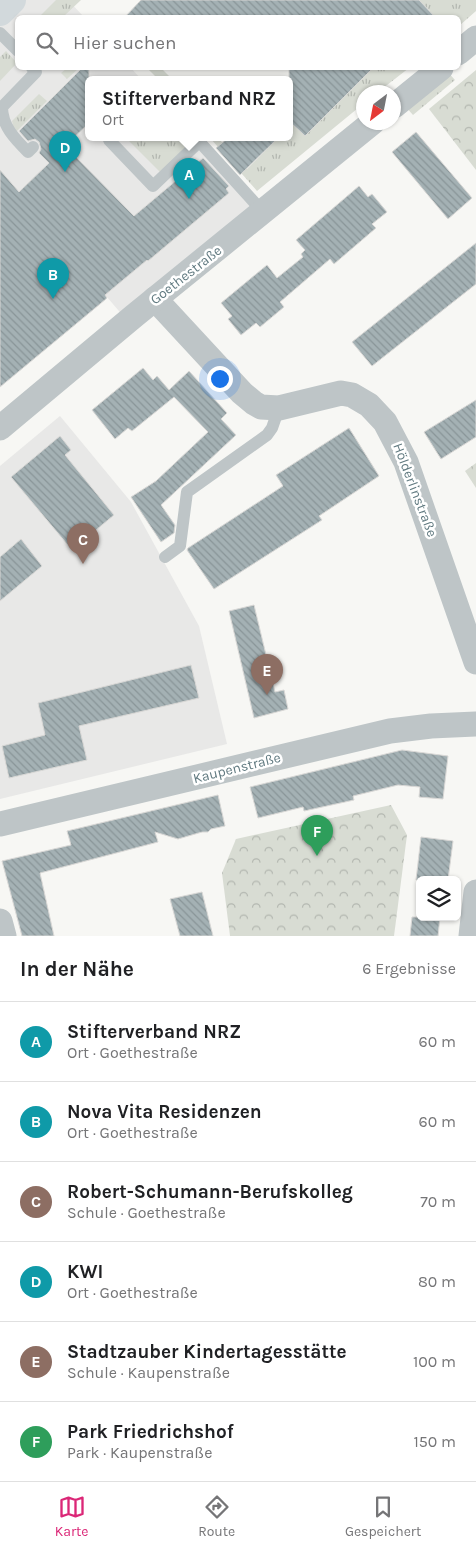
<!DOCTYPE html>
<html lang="de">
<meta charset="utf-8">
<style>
:root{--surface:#fff;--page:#f2f2f2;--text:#202124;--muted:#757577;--line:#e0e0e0;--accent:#db2777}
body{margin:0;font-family:Karla,sans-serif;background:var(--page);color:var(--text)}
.controls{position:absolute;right:15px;bottom:15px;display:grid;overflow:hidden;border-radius:8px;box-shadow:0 1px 4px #0004}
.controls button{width:45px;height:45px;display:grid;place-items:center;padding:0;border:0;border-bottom:1px solid var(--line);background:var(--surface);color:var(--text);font:25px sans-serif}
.compass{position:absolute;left:356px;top:85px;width:45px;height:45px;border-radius:50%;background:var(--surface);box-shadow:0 1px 4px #0004;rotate:212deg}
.you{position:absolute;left:219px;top:378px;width:18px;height:18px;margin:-12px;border:4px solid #fff;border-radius:50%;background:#1a73e8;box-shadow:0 0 0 8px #1a73e833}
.badge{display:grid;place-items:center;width:32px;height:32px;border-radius:50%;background:var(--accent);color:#fff;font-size:16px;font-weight:700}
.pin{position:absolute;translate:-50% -41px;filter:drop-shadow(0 1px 2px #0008)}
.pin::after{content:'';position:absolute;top:26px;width:18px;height:15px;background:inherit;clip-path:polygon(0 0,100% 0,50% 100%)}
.popup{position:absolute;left:85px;top:76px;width:208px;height:65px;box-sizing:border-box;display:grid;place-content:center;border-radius:8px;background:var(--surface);filter:drop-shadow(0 1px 4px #0005);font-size:16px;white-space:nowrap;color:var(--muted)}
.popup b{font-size:19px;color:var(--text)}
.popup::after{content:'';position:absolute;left:50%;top:100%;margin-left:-10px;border:10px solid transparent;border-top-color:var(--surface)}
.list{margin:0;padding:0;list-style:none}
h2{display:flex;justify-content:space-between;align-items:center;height:65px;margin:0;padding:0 20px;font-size:21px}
h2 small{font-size:16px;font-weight:400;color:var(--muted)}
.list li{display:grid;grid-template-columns:32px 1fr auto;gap:15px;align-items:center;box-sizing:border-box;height:80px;padding:0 20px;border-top:1px solid var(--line)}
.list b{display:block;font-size:19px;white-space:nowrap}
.list p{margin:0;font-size:16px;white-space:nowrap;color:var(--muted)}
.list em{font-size:16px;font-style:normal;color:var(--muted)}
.icon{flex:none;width:28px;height:28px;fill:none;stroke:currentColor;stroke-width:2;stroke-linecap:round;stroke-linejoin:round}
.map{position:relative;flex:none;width:476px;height:936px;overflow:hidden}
.search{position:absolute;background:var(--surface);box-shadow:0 1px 4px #0004;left:15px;right:15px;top:15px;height:55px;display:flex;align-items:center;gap:12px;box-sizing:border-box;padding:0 18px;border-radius:8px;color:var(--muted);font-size:19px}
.sheet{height:545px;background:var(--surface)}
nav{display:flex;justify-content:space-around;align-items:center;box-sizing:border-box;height:70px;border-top:1px solid var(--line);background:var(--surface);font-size:14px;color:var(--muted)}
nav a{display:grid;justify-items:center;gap:2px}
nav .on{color:var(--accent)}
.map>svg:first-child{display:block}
</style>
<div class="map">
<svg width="476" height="936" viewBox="0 0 476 936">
<defs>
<pattern id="grass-tufts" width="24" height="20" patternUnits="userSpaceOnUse" patternTransform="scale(1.25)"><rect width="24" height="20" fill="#d8dcd3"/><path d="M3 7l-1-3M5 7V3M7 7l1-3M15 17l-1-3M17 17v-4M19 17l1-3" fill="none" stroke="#b3b7b0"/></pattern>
<pattern id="park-crowns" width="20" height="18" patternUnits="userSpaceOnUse" patternTransform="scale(1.25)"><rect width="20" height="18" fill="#d8dcd3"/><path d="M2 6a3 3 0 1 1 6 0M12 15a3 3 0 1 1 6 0" fill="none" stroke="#b3b7b0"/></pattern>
<pattern id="building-back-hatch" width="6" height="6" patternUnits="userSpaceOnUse" patternTransform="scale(1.25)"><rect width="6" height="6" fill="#a4b1b4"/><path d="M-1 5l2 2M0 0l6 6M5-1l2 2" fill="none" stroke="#899598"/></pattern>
</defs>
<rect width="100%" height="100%" fill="#f7f7f4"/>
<!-- built -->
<g fill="#e8e8e7">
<path d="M13,0H68L84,17L18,18V68H131L142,80H89V138H196L260,206L124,317L0,171V14Z"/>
<path d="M60,416L131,502L199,626L227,744L0,799V466Z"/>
</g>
<!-- grass -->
<g fill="url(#grass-tufts)">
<path d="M56,0H81L63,17H39Z"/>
<path d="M419,0H476V11L459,26L458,18L423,17L430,11Z"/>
<path d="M6,51L17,63L0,81V57Z"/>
<path d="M67,68H79L67,79L61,73Z"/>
<path d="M147,68H161L172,79L159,80Z"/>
<path d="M373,68H409L378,92H364L363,104L257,191L210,138H218L247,169L278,138H289V127L292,124L305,136Z"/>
<path d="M447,71L455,80L413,115L405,106Z"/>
<path d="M39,94L47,101L15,133L12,121Z"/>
<path d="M132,138H187L192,143L161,173L129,141Z"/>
</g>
<!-- park -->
<g fill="url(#park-crowns)">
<path d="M476,70V170L429,109Z"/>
<path d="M476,463V488L465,471Z"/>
<path d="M391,805L407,835L394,936H230L222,873L236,839Z"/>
</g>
<!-- building -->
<g fill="url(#building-back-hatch)" stroke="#d9d8d6">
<path d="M141,0H419L436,18H124Z"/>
<path d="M82,68H89V123L65,146L134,216L203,158L229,186L226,189L229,193L148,261L147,260L105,295L107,298L100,304L0,387V170L19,192L49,163L39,153L41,149L39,142L35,139L28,141L19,131Z"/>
<path d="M289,68H373L305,136L289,121Z"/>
<path d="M416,132L472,198L448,219L392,152Z"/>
<path d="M228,138H278L240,175L216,148Z"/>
<path d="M359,186L368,197L372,194L387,212L372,224L376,228L334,264L330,259L280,302L284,307L260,327L256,323L241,335L228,319L232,316L221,303L267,265L277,278L303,257L301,254L305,250L296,240Z"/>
<path d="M476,243V284L372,366L352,342Z"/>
<path d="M143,368L153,380L157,376L169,390L189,371L227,413L221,419L236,435L161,505L175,525L174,533L161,542L131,497L156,481L208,432L174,397L132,431L128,428L115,439L92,410Z"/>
<path d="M476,400V437L441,459L424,432Z"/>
<path d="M349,428L379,476L319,516L322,520L214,589L187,550L188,548L283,486L276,475Z"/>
<path d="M60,436L71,450L65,455L114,515L72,550L11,477Z"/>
<path d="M21,539L42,566L0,601V557Z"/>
<path d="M254,605L275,692L284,690L288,709L254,718L229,611Z"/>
<path d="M191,665L199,698L79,726L87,760L9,778L2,746L45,735L38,703Z"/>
<path d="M402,750L448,756L443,799L419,797L420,787L398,785L353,796L354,800L304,811L303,807L258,818L250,787Z"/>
<path d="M218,795L225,826L211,829L208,832H202L178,839L155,832L158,842L40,873L54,936H22L2,861L71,845L67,831Z"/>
<path d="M421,837L453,841L448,880H416Z"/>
<path d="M202,892L213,936H180L170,899Z"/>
<path d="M412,917H440L438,936H410Z"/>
</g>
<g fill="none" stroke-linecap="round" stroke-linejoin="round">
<!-- lane -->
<g stroke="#bec5c7" stroke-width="12">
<path d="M0,33L18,51"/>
<path d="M32,68L36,72L2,107C2,126 15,139 28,152L33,147"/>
<path d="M112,138L109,140L153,186L199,142"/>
<path d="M196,138L263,212"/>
<path d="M165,557L180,546L187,492L267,435L272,428L279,408"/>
</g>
<!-- street -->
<g stroke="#bec5c7" stroke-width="25">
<path d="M458,53L476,38"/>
<path d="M394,106L441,68"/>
<path d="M155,299L242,393L254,403L261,407L279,408L341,393L352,395L369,405L385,422L406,462L476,662"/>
<path d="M0,428L134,316L373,122"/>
<path d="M0,824L390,731L431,726L476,724"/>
<path d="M0,921L4,936"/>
<path d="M471,936L476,892"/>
</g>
<!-- primary -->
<path stroke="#d2d9dc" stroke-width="28" d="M0,12L12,0"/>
</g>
<g text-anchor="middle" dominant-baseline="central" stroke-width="5" stroke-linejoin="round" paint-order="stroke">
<!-- street labels -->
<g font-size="14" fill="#617a80" stroke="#fff">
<text transform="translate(186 275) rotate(-38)">Goethestraße</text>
<text transform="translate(415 490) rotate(69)">Hölderlinstraße</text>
<text transform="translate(237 768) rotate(-14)">Kaupenstraße</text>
</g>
</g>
</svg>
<div class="controls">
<button><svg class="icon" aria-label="layers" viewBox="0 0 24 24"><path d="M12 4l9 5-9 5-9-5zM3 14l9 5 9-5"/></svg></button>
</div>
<svg class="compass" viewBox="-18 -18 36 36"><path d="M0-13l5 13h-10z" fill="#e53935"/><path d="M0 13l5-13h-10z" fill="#757577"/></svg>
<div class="you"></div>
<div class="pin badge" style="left:189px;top:199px;background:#0f9aa8">A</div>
<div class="popup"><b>Stifterverband NRZ</b>Ort</div>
<div class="pin badge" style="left:53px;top:299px;background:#0f9aa8">B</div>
<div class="pin badge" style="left:83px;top:564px;background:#8d6e63">C</div>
<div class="pin badge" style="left:65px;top:172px;background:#0f9aa8">D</div>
<div class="pin badge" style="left:267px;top:695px;background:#8d6e63">E</div>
<div class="pin badge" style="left:317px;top:856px;background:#2e9e5b">F</div>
<div class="search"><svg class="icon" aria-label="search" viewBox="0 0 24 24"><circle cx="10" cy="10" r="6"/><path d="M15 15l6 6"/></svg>Hier suchen</div>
</div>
<section class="sheet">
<h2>In der Nähe<small>6 Ergebnisse</small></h2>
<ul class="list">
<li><span class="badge" style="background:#0f9aa8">A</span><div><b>Stifterverband NRZ</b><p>Ort · Goethestraße</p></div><em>60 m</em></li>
<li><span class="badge" style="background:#0f9aa8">B</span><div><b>Nova Vita Residenzen</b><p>Ort · Goethestraße</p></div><em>60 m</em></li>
<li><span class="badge" style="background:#8d6e63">C</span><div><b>Robert-Schumann-Berufskolleg</b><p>Schule · Goethestraße</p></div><em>70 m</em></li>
<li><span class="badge" style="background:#0f9aa8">D</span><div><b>KWI</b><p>Ort · Goethestraße</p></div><em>80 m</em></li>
<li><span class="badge" style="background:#8d6e63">E</span><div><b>Stadtzauber Kindertagesstätte</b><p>Schule · Kaupenstraße</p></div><em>100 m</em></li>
<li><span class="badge" style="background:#2e9e5b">F</span><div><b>Park Friedrichshof</b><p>Park · Kaupenstraße</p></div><em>150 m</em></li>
</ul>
</section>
<nav>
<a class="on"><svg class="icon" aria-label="map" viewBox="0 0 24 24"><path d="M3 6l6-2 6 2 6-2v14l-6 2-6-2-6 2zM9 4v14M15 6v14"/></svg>Karte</a>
<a><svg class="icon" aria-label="directions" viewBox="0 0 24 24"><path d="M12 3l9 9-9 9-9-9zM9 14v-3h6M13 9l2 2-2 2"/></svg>Route</a>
<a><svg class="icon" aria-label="saved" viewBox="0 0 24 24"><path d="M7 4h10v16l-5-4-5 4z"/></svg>Gespeichert</a>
</nav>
